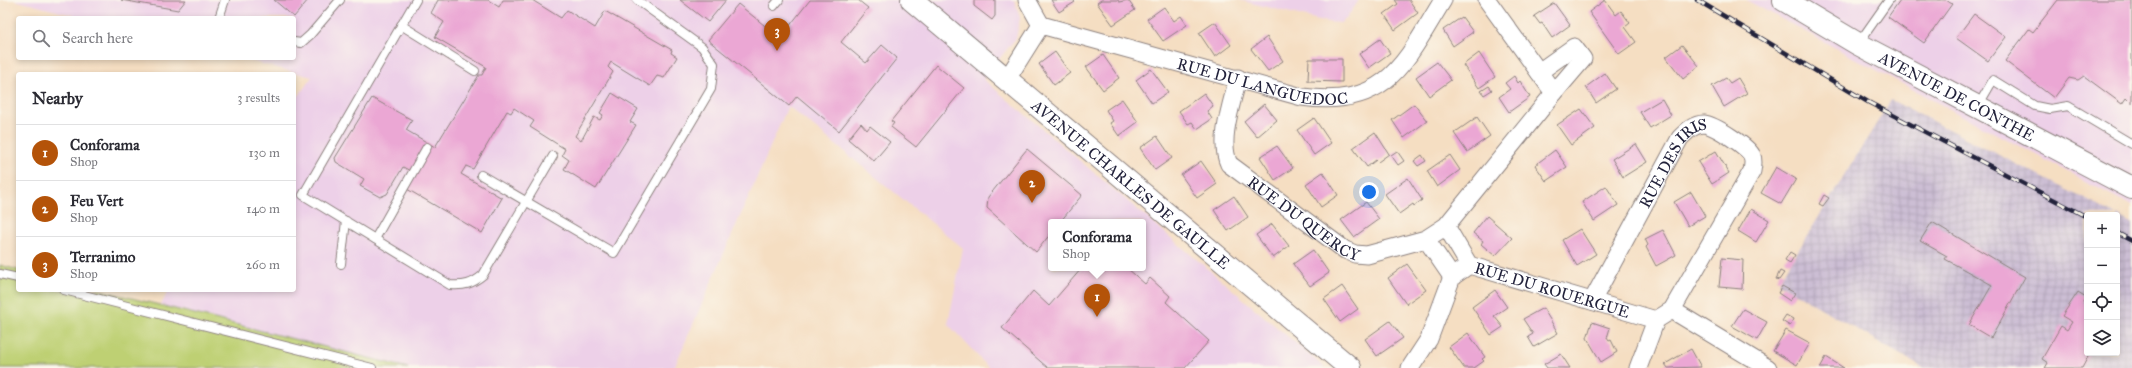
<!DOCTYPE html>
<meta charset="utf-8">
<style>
:root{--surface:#fff;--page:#f2f2f3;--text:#2b2b33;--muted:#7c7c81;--line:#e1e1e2;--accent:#b45309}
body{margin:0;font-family:"IM FELL Great Primer",serif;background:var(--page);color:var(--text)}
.controls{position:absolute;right:12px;bottom:12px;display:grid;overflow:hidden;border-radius:4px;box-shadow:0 2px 6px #0003}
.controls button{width:36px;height:36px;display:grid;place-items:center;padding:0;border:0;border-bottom:1px solid var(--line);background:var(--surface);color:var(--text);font:20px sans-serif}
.you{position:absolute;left:1369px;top:192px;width:14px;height:14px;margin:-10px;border:3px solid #fff;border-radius:50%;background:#1a73e8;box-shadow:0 0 0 6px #1a73e833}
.badge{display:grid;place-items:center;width:26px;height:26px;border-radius:50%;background:var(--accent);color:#fff;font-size:13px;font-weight:700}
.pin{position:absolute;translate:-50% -33px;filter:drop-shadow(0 1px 2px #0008)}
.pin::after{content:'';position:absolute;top:21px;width:14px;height:12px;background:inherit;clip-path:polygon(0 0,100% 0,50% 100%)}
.popup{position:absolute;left:1048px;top:219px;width:98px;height:52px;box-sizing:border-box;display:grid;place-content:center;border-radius:4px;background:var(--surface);filter:drop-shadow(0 1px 3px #0005);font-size:13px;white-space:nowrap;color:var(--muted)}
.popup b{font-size:15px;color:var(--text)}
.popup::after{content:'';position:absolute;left:50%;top:100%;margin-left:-8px;border:8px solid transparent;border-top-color:var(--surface)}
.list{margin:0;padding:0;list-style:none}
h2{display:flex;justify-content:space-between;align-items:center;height:52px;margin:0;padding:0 16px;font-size:17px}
h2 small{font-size:13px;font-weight:400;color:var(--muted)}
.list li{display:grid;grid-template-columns:26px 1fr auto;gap:12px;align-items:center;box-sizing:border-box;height:56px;padding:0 16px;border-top:1px solid var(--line)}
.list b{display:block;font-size:15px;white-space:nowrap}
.list p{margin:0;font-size:13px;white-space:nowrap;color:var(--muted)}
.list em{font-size:13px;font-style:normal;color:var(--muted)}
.icon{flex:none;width:22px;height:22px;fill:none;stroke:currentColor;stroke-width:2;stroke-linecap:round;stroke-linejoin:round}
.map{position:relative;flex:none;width:2132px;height:368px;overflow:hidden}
.search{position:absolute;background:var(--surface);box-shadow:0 2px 6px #0003;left:16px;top:16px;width:280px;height:44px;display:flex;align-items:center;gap:10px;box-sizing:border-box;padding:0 14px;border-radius:4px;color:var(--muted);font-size:15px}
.panel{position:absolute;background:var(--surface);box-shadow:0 2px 6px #0003;left:16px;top:72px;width:280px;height:220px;border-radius:4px}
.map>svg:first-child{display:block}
</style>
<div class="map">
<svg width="2132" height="368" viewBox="0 0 2132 368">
<defs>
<pattern id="industrial-grid" width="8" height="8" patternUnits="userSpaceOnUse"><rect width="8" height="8" fill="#ccbed4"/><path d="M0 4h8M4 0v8" fill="none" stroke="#afa3b7"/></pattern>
</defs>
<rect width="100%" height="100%" fill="#fbf7ec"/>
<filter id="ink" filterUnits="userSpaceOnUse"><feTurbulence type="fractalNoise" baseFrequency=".025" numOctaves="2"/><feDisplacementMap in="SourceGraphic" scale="8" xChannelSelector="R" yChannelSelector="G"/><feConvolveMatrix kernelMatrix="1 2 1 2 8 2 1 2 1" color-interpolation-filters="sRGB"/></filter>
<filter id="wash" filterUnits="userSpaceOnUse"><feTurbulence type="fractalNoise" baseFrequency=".012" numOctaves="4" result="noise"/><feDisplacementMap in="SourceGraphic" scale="16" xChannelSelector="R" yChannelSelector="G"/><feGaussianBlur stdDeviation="0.9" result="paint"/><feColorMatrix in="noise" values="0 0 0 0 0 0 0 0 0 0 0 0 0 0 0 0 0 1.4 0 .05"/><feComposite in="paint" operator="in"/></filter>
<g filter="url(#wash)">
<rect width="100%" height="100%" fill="#f5dec2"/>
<!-- built -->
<g fill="#edd0e8" fill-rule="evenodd">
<path d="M14,0H1014L1020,18L1016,38L983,79L1325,368H989L948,324L963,248L788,106L674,368H408L161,305L169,290H294V102L312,77L240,58H294V18H84ZM1051,222H1143V268H1051Z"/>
<path d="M1239,0H1359L1346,19L1340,23L1327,22Z"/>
<path d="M1746,0H2132V206L1940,104Z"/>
</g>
<!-- industrial -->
<path fill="url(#industrial-grid)" d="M1891,100L2116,215H2087V353H2117V215L2132,223V368H1923L1778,283Z"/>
<!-- grass -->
<path fill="#bed073" stroke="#707957" d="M0,265L18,270V290H100L408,368H0Z"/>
<g id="blocks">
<!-- building -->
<g fill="#eba7d4">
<path d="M121,0H186L178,10Z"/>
<path d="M274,0H308L294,17Z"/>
<path d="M438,0H488L499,7L503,0H532L561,18L567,10L595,28L605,11L672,50L671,53L677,57L664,78L657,76L650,86L611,62L608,67L613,72L575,136L581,141L594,117L600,120L603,115L600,113L612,93L638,109L630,122L636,125L596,189L564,169L569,160L562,155L565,149L530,127L534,121L514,108L511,113L507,111L473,169L466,166L461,174L502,198L482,233L407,189L416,174L403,167L387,194L380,197L360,186L364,179L336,162L335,158L372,98L412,120L406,130L435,147L479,75H482L486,67L435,37L444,22L431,13Z"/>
<path d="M680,0H726L708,22Z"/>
<path d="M810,0H858L868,8L841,42L866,63L882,45L897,58L839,131L797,96L789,106L708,40L738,4L780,38Z"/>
<path d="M974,0H995V16L992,20L974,6Z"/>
<path d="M1051,0H1073L1075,2L1059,12Z"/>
<path d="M1101,0H1118L1119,2L1128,0L1135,10L1113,25L1097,3Z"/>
<path d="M1395,0H1409L1418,13L1395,30L1384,14L1398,4Z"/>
<path d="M1605,0L1616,15L1621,11L1630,23L1625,27L1636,42L1619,54L1589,12Z"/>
<path d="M1900,0H1946L1952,4L1924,43L1888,17Z"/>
<path d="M2058,0H2132V104L2126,98L2122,104L2084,76L2078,80L2069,78L2054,98L2005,61L2029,29L2033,32Z"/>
<path d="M1554,3L1570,25L1552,38L1542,23L1540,24L1534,16Z"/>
<path d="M1164,7L1174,21L1181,16L1187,25L1163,41L1147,19Z"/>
<path d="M1974,14L2006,37L1988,61L1956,38Z"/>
<path d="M1462,17L1473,32L1453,46L1443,30Z"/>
<path d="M1215,22L1231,45L1215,57L1199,33Z"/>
<path d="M1267,37L1283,61L1268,71L1251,49Z"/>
<path d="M1380,39L1390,53L1369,68L1359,54Z"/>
<path d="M1682,45L1699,66L1683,79L1666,57Z"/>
<path d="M1055,52L1070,73L1054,85L1039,64Z"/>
<path d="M1479,53L1495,77L1479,88L1463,65Z"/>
<path d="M1103,55L1119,78L1103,90L1086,67Z"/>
<path d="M1309,59H1342V82L1308,81Z"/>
<path d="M1437,62L1451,80L1429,96L1416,77Z"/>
<path d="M936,65L964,88L916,147L891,127L894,123L891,121Z"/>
<path d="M1151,69L1168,92L1152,103L1136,80Z"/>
<path d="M1605,73L1616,89L1596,103L1586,87Z"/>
<path d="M1514,76L1518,83L1520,81L1530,97L1509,112L1499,97L1510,89L1505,83Z"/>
<path d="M1726,78L1730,83L1738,78L1747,93L1724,107L1712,86Z"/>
<path d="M1489,86L1492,90L1484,95L1481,91Z"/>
<path d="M1204,93L1213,106L1207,111L1212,119L1197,129L1192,122L1188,124L1179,111Z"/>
<path d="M1122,99L1138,122L1119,136L1110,123L1113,121L1106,110Z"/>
<path d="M1662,99L1671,115L1650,128L1640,112Z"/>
<path d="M1264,104L1277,120L1257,137L1244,121Z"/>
<path d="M1414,104L1427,121L1404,138L1392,120Z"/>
<path d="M1581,109L1595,128L1571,145L1557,125Z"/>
<path d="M1477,117L1490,136L1467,152L1454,133Z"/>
<path d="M1314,118L1331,143L1314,155L1297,130Z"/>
<path d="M861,123L867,130L870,126L890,142L874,161L848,139Z"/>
<path d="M1375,132L1389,154L1378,162L1376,160L1367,167L1353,148Z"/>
<path d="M1157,136L1172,158L1155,170L1140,148Z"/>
<path d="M1636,144L1647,162L1623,177L1612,159Z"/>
<path d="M1277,146L1293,168L1275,180L1260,157Z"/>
<path d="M1027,149L1082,195L1060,222H1051V233L1036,252L987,208L988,197Z"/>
<path d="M1555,150L1567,167L1546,181L1535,165Z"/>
<path d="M1397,151L1404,161L1398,165L1391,155Z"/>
<path d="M1716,151L1729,173L1712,184L1698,162Z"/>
<path d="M1422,155L1426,161L1418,166L1414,161Z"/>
<path d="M1450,155L1460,170L1437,187L1427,171Z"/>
<path d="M1201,161L1217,184L1197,198L1181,175Z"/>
<path d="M1776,167L1796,179L1781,204L1761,193Z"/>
<path d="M1323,172L1338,195L1321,207L1306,184Z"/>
<path d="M1408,178L1422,200L1414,206L1413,204L1399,214L1385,194Z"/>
<path d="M1606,186L1618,205L1594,221L1582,202Z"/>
<path d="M1691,192L1705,216L1688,226L1674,202Z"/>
<path d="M1824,195L1829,198L1823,206L1819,204Z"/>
<path d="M1234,196L1248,217L1228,231L1214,210Z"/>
<path d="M1366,202L1379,219L1354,237L1341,220Z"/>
<path d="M1751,209L1769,220L1756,242L1738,231Z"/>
<path d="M1487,216L1512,238L1495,256L1481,244L1483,241L1473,233Z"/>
<path d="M1932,222L2025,277L1991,338L1969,325L1992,285L1945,259L1947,256L1920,241Z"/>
<path d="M1272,224L1289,246L1273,258L1256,235Z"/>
<path d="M1580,229L1596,254L1577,266L1562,240Z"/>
<path d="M1663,230L1676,255L1656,266L1646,247L1648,245L1645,239Z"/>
<path d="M1313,250L1329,273L1310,286L1293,264Z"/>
<path d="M1790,252L1795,255L1790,263L1785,260Z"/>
<path d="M1722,258L1743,260L1742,289L1719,287Z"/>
<path d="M1407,264L1426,290L1406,304L1388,278Z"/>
<path d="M1082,268H1127L1145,284L1150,278L1170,296L1166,302L1209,341L1185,368H1048L1002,328L1033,291L1049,306Z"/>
<path d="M1780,271L1784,273L1779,280L1776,279Z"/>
<path d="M1342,286L1358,309L1340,322L1324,299Z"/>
<path d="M1782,286L1795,293L1790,301L1778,293Z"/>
<path d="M1495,290L1507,307L1494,316L1503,327L1491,335L1472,307Z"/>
<path d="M2078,292L2086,297L2083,302L2087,305V353H2090L2082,368H2045L2048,363L2042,359L2061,326L2067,330L2072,322L2062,316Z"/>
<path d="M1543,308L1558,333L1534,347L1528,337L1533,334L1523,319Z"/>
<path d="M1743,309L1767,322L1757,340L1732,326Z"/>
<path d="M1786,315L1793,319L1790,326L1782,321Z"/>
<path d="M1390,321L1403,338L1377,356L1365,339Z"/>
<path d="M1592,322L1610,328L1607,338L1609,341L1611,340L1617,352L1601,362L1587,338Z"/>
<path d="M1786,330L1810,343L1797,365L1773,351Z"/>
<path d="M1468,333L1485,357L1482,359L1484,361L1474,368H1464L1449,347Z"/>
<path d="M1691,349L1701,367L1668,368L1665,364Z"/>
<path d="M1561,354L1570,368H1547L1544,364Z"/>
<path d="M1826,357L1844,368H1820Z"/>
</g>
</g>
</g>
<g filter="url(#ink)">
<use href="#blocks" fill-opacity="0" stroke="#8c807e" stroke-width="1"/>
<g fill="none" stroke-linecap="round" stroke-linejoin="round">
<defs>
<g id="lane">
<path d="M416,0L303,195L450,285C465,286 472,284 483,275L553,156"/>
<path d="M774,6L779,0"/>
<path d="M219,18L225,0"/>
<path d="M401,25L475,71"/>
<path d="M294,42L301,43L310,35L340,0"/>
<path d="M1858,44L1889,0"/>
<path d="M1978,106L1993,80L2035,106L2050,109L2068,106L2132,144"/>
<path d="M481,175L614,253L711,89L714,64L702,47L637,0"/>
<path d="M375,239L427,147"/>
<path d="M341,264L346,221"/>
<path d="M0,274L18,278"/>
<path d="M64,290L372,368"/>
</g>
<g id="street">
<path d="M1027,0L1041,25"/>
<path d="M1539,72L1574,47L1583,59L1554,93"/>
<path id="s1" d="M1238,78C1232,103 1218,141 1229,164L1345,250L1355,254L1367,255L1426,239L1446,226L1554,93L1487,0"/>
<path id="s2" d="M1007,79L1041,25L1302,97C1387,109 1405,62 1443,0"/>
<path id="s3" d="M1446,226L1469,265L1656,320"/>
<path d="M1426,239L1452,277"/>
<path id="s4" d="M1592,301L1680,138C1687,131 1694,124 1704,124C1714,125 1749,147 1752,156C1754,161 1753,166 1752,171L1672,310L1656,320"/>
<path d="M1672,310L1768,368"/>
<path d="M1410,368L1429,339L1452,277L1469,265"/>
<path d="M1638,368L1656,320"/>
</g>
<g id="secondary">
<path id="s5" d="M912,0L1350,368"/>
<path id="s6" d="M1784,0L1858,44L2132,188"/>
</g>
</defs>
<!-- lane casing -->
<use href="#lane" stroke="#8c807e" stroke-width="10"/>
<!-- street casing -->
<use href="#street" stroke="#8c807e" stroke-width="19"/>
<!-- secondary casing -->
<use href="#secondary" stroke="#8c807e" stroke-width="24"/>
<!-- lane -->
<use href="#lane" stroke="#fff" stroke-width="8"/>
<!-- street -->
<use href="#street" stroke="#fff" stroke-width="17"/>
<!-- secondary -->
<use href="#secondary" stroke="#fff" stroke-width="22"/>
<defs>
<g id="rail">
<path d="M1697,0L1868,102L2087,217"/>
<path d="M2117,233L2132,241"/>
</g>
</defs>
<!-- rail casing -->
<use href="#rail" stroke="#22223b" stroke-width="4.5"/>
<!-- rail -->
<use href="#rail" stroke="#fbf7ec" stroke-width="3" stroke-dasharray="9" stroke-linecap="butt"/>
</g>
</g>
<g text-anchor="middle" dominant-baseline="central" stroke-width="4" stroke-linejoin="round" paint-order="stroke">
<!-- street labels -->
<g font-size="16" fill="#22223b" stroke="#fbf7ec">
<text stroke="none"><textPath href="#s2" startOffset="293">RUE DU LANGUEDOC</textPath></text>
<text stroke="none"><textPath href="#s6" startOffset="198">AVENUE DE CONTHE</textPath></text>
<text stroke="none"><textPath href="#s4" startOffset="162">RUE DES IRIS</textPath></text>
<text stroke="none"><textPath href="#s5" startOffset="286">AVENUE CHARLES DE GAULLE</textPath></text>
<text stroke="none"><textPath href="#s1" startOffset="181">RUE DU QUERCY</textPath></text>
<text stroke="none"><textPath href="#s3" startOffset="132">RUE DU ROUERGUE</textPath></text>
</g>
</g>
</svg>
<div class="controls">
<button>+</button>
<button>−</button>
<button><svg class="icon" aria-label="locate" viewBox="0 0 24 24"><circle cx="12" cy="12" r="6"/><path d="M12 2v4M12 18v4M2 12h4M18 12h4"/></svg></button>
<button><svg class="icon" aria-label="layers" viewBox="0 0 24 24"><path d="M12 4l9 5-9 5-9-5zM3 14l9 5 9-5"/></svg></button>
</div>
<div class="you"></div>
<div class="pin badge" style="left:1097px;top:317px">1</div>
<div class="popup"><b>Conforama</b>Shop</div>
<div class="pin badge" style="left:1032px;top:203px">2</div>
<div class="pin badge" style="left:777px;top:51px">3</div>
<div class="search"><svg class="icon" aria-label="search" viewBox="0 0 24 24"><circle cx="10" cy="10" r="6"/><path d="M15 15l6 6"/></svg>Search here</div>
<section class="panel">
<h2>Nearby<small>3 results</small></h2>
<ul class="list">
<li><span class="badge">1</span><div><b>Conforama</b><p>Shop</p></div><em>130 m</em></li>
<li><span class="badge">2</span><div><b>Feu Vert</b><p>Shop</p></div><em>140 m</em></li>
<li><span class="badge">3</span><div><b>Terranimo</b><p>Shop</p></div><em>260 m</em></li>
</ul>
</section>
</div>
